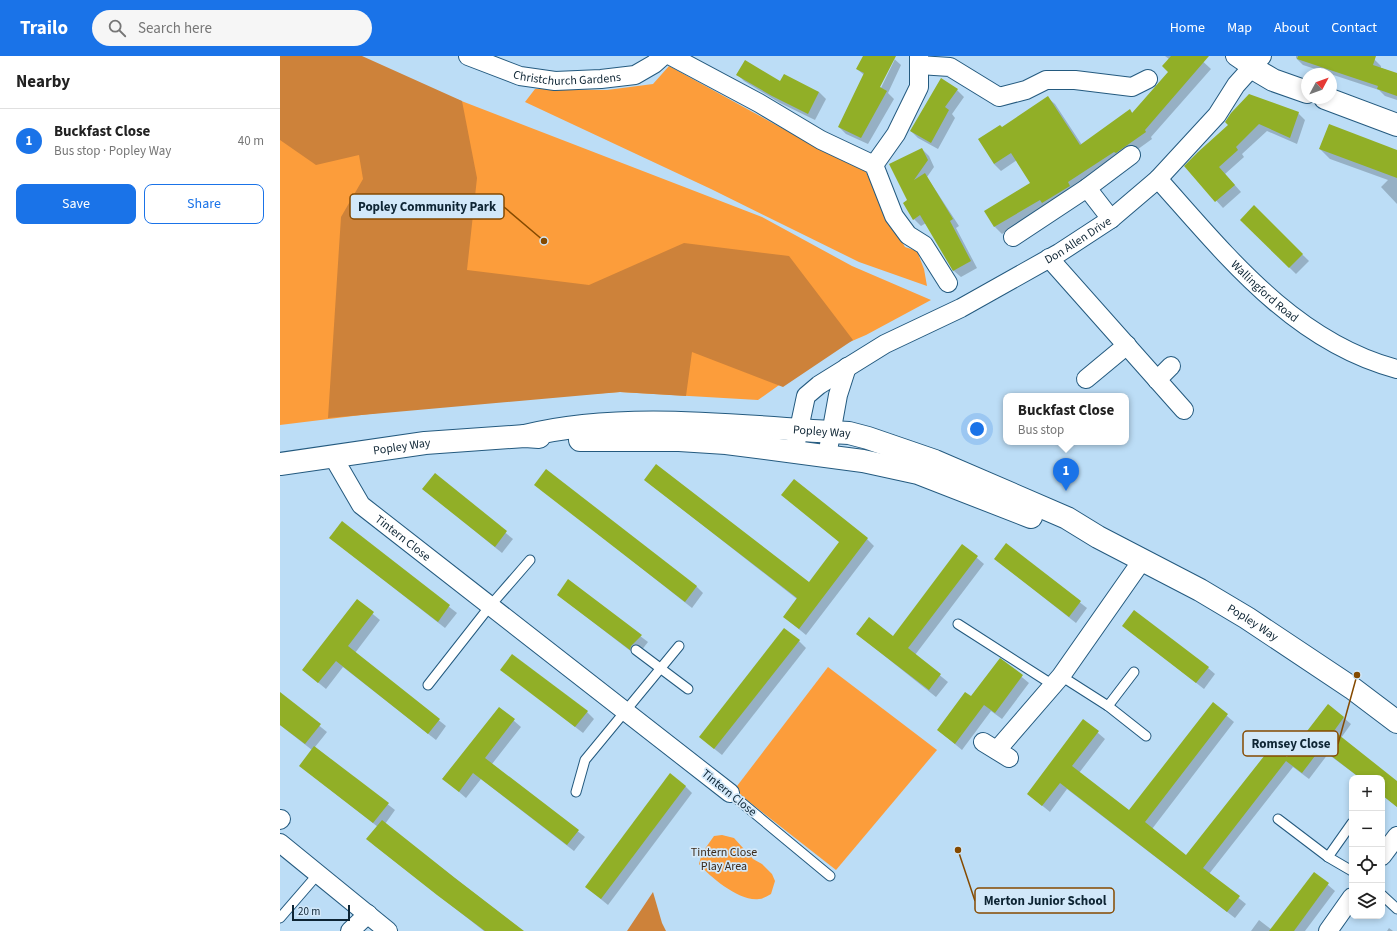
<!DOCTYPE html>
<meta charset="utf-8">
<style>
:root{--surface:#fff;--page:#f6f6f6;--text:#222;--muted:#767676;--line:#e0e0e0;--accent:#1a73e8}
body{margin:0;font-family:"Source Sans 3",sans-serif;background:var(--page);color:var(--text)}
.controls{position:absolute;right:12px;bottom:12px;display:grid;overflow:hidden;border-radius:8px;box-shadow:0 2px 6px #0003}
.controls button{width:36px;height:36px;display:grid;place-items:center;padding:0;border:0;border-bottom:1px solid var(--line);background:var(--surface);color:var(--text);font:20px sans-serif}
.compass{position:absolute;left:1021px;top:12px;width:36px;height:36px;border-radius:50%;background:var(--surface);box-shadow:0 2px 6px #0003;rotate:49deg}
.scale{position:absolute;left:12px;bottom:10px;width:58px;box-sizing:border-box;padding-left:4px;border:2px solid #0e2534;border-top:0;font-size:11px;line-height:14px;white-space:nowrap;color:#0e2534;-webkit-text-stroke:3px #d2e8f9;paint-order:stroke}
.you{position:absolute;left:697px;top:373px;width:14px;height:14px;margin:-10px;border:3px solid #fff;border-radius:50%;background:#1a73e8;box-shadow:0 0 0 6px #1a73e833}
.badge{display:grid;place-items:center;width:26px;height:26px;border-radius:50%;background:var(--accent);color:#fff;font-size:13px;font-weight:700}
.pin{position:absolute;translate:-50% -33px;filter:drop-shadow(0 1px 2px #0008)}
.pin::after{content:'';position:absolute;top:21px;width:14px;height:12px;background:inherit;clip-path:polygon(0 0,100% 0,50% 100%)}
.popup{position:absolute;left:723px;top:337px;width:126px;height:52px;box-sizing:border-box;display:grid;place-content:center;border-radius:8px;background:var(--surface);filter:drop-shadow(0 1px 3px #0005);font-size:13px;white-space:nowrap;color:var(--muted)}
.popup b{font-size:15px;color:var(--text)}
.popup::after{content:'';position:absolute;left:50%;top:100%;margin-left:-8px;border:8px solid transparent;border-top-color:var(--surface)}
.list{margin:0;padding:0;list-style:none}
h2{display:flex;justify-content:space-between;align-items:center;height:52px;margin:0;padding:0 16px;font-size:17px}
h2 small{font-size:13px;font-weight:400;color:var(--muted)}
.list li{display:grid;grid-template-columns:26px 1fr auto;gap:12px;align-items:center;box-sizing:border-box;height:64px;padding:0 16px;border-top:1px solid var(--line)}
.list b{display:block;font-size:15px;white-space:nowrap}
.list p{margin:0;font-size:13px;white-space:nowrap;color:var(--muted)}
.list em{font-size:13px;font-style:normal;color:var(--muted)}
.actions{display:flex;gap:8px;padding:12px 16px}
.actions a{flex:1;padding:9px 0;border:1px solid var(--accent);border-radius:8px;text-align:center;font-size:14px;color:var(--accent)}
.actions .main{background:var(--accent);color:#fff}
.icon{flex:none;width:22px;height:22px;fill:none;stroke:currentColor;stroke-width:2;stroke-linecap:round;stroke-linejoin:round}
.map{position:relative;flex:none;width:1117px;height:875px;overflow:hidden}
header{display:flex;align-items:center;gap:24px;box-sizing:border-box;height:56px;padding:0 20px;background:var(--accent);color:#fff}
header strong{font-size:19px}
nav{display:flex;gap:22px;margin-inline-start:auto;font-size:14px}
.search{width:280px;height:36px;background:var(--page);display:flex;align-items:center;gap:10px;box-sizing:border-box;padding:0 14px;border-radius:22px;color:var(--muted);font-size:15px}
main{display:flex}
aside{flex:1;background:var(--surface)}
.map>svg:first-child{display:block}
</style>
<header>
<strong>Trailo</strong>
<div class="search"><svg class="icon" aria-label="search" viewBox="0 0 24 24"><circle cx="10" cy="10" r="6"/><path d="M15 15l6 6"/></svg>Search here</div>
<nav><a>Home</a><a>Map</a><a>About</a><a>Contact</a></nav>
</header>
<main>
<aside>
<h2>Nearby<small></small></h2>
<ul class="list">
<li><span class="badge">1</span><div><b>Buckfast Close</b><p>Bus stop · Popley Way</p></div><em>40 m</em></li>
</ul>
<div class="actions"><a class="main">Save</a><a>Share</a></div>
</aside>
<div class="map">
<svg width="1117" height="875" viewBox="0 0 1117 875">
<rect width="100%" height="100%" fill="#bcddf6"/>
<!-- green -->
<g fill="#fc9d3b">
<path d="M0,0H65L482,161L572,210L651,244L586,279L544,297L478,344L340,336L179,347L0,369Z"/>
<path d="M389,10L498,70L585,114L608,161L625,191L637,195L644,213L647,230L579,206L431,133L245,46L255,33L327,34L373,28Z"/>
<path d="M548,611L657,694L556,814L454,734Z"/>
<path d="M442,779L454,782L473,803L482,808L492,818L495,825L491,838C487,840 483,843 479,843C460,846 430,821 419,808L422,797L434,780Z"/>
</g>
<!-- forest -->
<g fill="#cd823a">
<path d="M0,0H82L182,45L197,122L187,214L309,229L404,187L509,200L573,284L503,331L412,296L406,340L340,336L48,362L61,161L83,123L79,99L36,109L0,84Z"/>
<path d="M373,836L382,867L386,875H347Z"/>
</g>
<!-- shadow -->
<g fill="#0003" fill-rule="evenodd">
<path d="M584,0H611L621,9L608,37L614,43L588,88L566,78L559,71L584,19L577,13ZM613,3H615L599,36L597,35Z"/>
<path d="M885,0H917L931,13L871,81L872,83L843,104L722,178L715,171L706,155L751,127L737,104L721,115L714,108L722,72L768,42L775,48L802,89L850,54L853,58L889,16V3Z"/>
<path d="M1016,0H1085L1094,3L1101,10V12L1117,18V44L1105,40L1099,34L1023,9L1016,2Z"/>
<path d="M457,18L501,26L539,36L546,43L535,64L500,47L464,25Z"/>
<path d="M677,34L684,41L672,58L675,62L658,93L638,82L631,75Z"/>
<path d="M1018,57L1025,64L1017,88L987,75L962,98L964,101L945,118L961,136L943,152L905,110L949,69Z"/>
<path d="M642,93L649,100L654,111L647,121L679,170L676,172L697,212L681,221L674,215L646,167L641,170L634,163L628,144Z"/>
<path d="M1040,93L1117,95V148L1101,131L1108,124L1050,103Z"/>
<path d="M974,151L1029,205L1016,218L961,164Z"/>
<path d="M155,419L233,483L222,497L143,433Z"/>
<path d="M365,424L529,527L560,486L502,439L587,483L594,490L526,579L504,561L517,543Z"/>
<path d="M255,428L416,530L423,537L412,552Z"/>
<path d="M62,467L177,557L165,572L50,482Z"/>
<path d="M726,489L807,552L796,567L715,503Z"/>
<path d="M683,490L704,508L635,599L668,626L656,641L577,578L613,581Z"/>
<path d="M288,525L368,586L357,600L278,539Z"/>
<path d="M77,545L100,564L75,597L166,670L156,684L63,611L46,633L23,614Z"/>
<path d="M843,570L928,612L935,618L924,633Z"/>
<path d="M519,585L526,592L442,699L427,687L420,681Z"/>
<path d="M720,603L749,627L722,663L711,655L682,694L658,674L691,642Z"/>
<path d="M221,613L307,656L314,663L303,677Z"/>
<path d="M0,638L47,676L35,691L115,754L105,768L243,875H204L95,790L88,783L98,771L20,710L32,694L0,669Z"/>
<path d="M933,648L954,666L872,773L906,800L1007,703L1048,649L1071,668L1061,682L1117,726V751L1102,739V722H1080L1048,698L1029,723L1013,711L929,818L966,848L955,862L787,733L770,756L748,738L804,665L825,683L799,717L849,756Z"/>
<path d="M219,652L241,671L212,708L305,781L294,795L201,723L186,742L164,723Z"/>
<path d="M405,730L412,737L328,849L306,831Z"/>
<path d="M1034,817L1055,835L1025,875H971L979,864L992,874Z"/>
<path d="M1109,872L1113,875H1107Z"/>
</g>
<!-- building -->
<g fill="#91af27">
<path d="M583,0H616L600,31L607,35L581,82L558,71L584,17L576,13Z"/>
<path d="M891,0H929L865,74L866,76L836,97L834,96L788,126L790,130L762,147L760,144L714,171L704,155L750,127L731,97L714,108L698,83L720,69L722,71L768,40L800,89L850,53L852,57L888,16L882,10Z"/>
<path d="M1018,0H1096L1093,9L1117,17V40L1097,33L1098,30L1017,3Z"/>
<path d="M465,4L500,25L504,18L539,36L528,58L492,40L456,19Z"/>
<path d="M661,22L678,33L665,51L669,54L651,87L630,75Z"/>
<path d="M969,38L1019,56L1010,82L979,68L956,91L958,94L939,111L955,129L935,146L904,110L918,96L948,69L945,66L951,57Z"/>
<path d="M1049,68L1117,94V122L1039,93Z"/>
<path d="M642,92L648,104L634,124L645,117L673,163L670,165L691,205L673,215L640,159L633,164L623,147L627,144L609,108Z"/>
<path d="M974,149L1023,198L1009,212L960,164Z"/>
<path d="M376,408L529,526L559,486L501,439L514,423L588,482L519,573L503,561L517,542L364,424Z"/>
<path d="M266,413L417,530L405,546L254,429Z"/>
<path d="M155,417L227,475L215,491L142,433Z"/>
<path d="M62,465L170,549L158,566L49,482Z"/>
<path d="M726,487L801,545L789,561L714,503Z"/>
<path d="M682,488L698,500L628,592L661,618L649,634L576,578L589,561L613,580Z"/>
<path d="M288,523L362,579L351,590L350,594L277,539Z"/>
<path d="M77,543L94,556L68,590L160,663L148,678L56,605L38,627L22,614Z"/>
<path d="M854,554L929,611L916,627L842,570Z"/>
<path d="M504,572L520,584L434,693L419,681Z"/>
<path d="M232,598L308,655L295,671L220,614Z"/>
<path d="M720,602L743,619L715,657L704,649L675,688L657,674L685,636L691,640Z"/>
<path d="M0,636L41,668L25,688L0,669Z"/>
<path d="M933,646L948,658L865,766L906,799L992,690L1007,701L1048,648L1064,661L1054,675L1117,725V751L1102,739V722H1080L1041,692L1022,717L1006,705L923,812L960,840L947,856L780,727L762,750L747,738L803,663L819,675L792,710L849,754Z"/>
<path d="M219,651L235,663L205,702L299,774L287,789L193,717L179,736L162,723Z"/>
<path d="M34,690L109,747L93,767L19,710Z"/>
<path d="M390,717L406,730L321,843L305,831Z"/>
<path d="M102,764L175,822L244,875H205L157,839L86,783Z"/>
<path d="M1034,816L1049,827L1014,875H989Z"/>
</g>
<g fill="none" stroke-linecap="round" stroke-linejoin="round">
<defs>
<g id="service">
<path d="M678,568L773,629"/>
<path d="M356,594L408,633"/>
<path d="M781,620L828,650L866,680"/>
<path d="M148,629L210,550L250,504"/>
<path d="M828,650L854,616"/>
<path d="M296,736L305,704L399,590"/>
<path d="M450,737L550,820"/>
<path d="M998,763L1048,801L1072,815"/>
<path d="M1048,801L1072,767"/>
<path d="M1102,839L1117,853"/>
<path d="M0,862L38,818"/>
</g>
<g id="minor">
<path id="s1" d="M188,0L240,20L275,25L321,23L355,19L374,8L383,0"/>
<path d="M391,0L479,47L541,84L594,109L614,160L628,179L644,189L668,227"/>
<path d="M955,0L971,11"/>
<path d="M639,9L670,11L719,41L746,34L766,24H795L852,31L868,23"/>
<path d="M594,109L616,78L639,31V0"/>
<path id="s2" d="M878,123C946,199 1014,286 1117,313"/>
<path d="M807,132L831,163"/>
<path d="M733,181L807,132L851,99"/>
<path d="M769,202L904,354"/>
<path d="M806,323L847,289"/>
<path d="M877,324L891,310"/>
<path id="s3" d="M516,387L526,340L539,329L605,288L681,252L779,197L831,163L878,123L937,59L956,29L982,0"/>
<path id="s4" d="M52,399L81,449L450,737"/>
<path d="M547,400L558,339L567,311"/>
<path d="M703,686L729,702"/>
<path d="M717,694L781,620L863,503"/>
<path d="M0,764L1,763"/>
<path d="M0,787L108,875"/>
<path d="M1102,800L1117,780"/>
<path d="M70,875L88,858"/>
<path d="M1048,875L1072,841"/>
</g>
<g id="tertiary">
<path d="M971,11L993,24L1027,36"/>
<path d="M1045,42L1117,69"/>
<path id="s5" d="M245,380C339,356 455,370 551,376L569,377L588,382L655,405L787,462L818,481L920,534L967,562L1072,632L1117,666"/>
<path d="M300,384H399L446,387L583,405L638,417L751,461"/>
<path id="s6" d="M0,408L145,387L245,380L259,381"/>
</g>
</defs>
<!-- service casing -->
<use href="#service" stroke="#245a7f" stroke-width="11"/>
<!-- minor casing -->
<use href="#minor" stroke="#245a7f" stroke-width="20"/>
<!-- tertiary casing -->
<use href="#tertiary" stroke="#245a7f" stroke-width="24"/>
<!-- service -->
<use href="#service" stroke="#fff" stroke-width="9"/>
<!-- minor -->
<use href="#minor" stroke="#fff" stroke-width="18"/>
<!-- tertiary -->
<use href="#tertiary" stroke="#fff" stroke-width="22"/>
</g>
<g text-anchor="middle" dominant-baseline="central" stroke-width="3.5" stroke-linejoin="round" paint-order="stroke">
<!-- street labels -->
<g font-size="12" fill="#0e2534" stroke="#d2e8f9">
<text stroke="none"><textPath href="#s1" startOffset="103">Christchurch Gardens</textPath></text>
<text stroke="none"><textPath href="#s3" startOffset="362">Don Allen Drive</textPath></text>
<text stroke="none"><textPath href="#s2" startOffset="155">Wallingford Road</textPath></text>
<text stroke="none"><textPath href="#s5" startOffset="298">Popley Way</textPath></text>
<text stroke="none"><textPath href="#s6" startOffset="123">Popley Way</textPath></text>
<text stroke="none"><textPath href="#s4" startOffset="111">Tintern Close</textPath></text>
<text stroke="none"><textPath href="#s5" startOffset="773">Popley Way</textPath></text>
<text transform="translate(449 737) rotate(39)">Tintern Close</text>
</g>
<!-- park labels -->
<g font-size="12" fill="#3d2b1b" stroke="#d2e8f9">
<text x="444" y="796">Tintern Close<tspan x="444" dy="14">Play Area</tspan></text>
</g>
</g>
<!-- callouts -->
<path fill="none" stroke="#854a00" stroke-width="1.5" d="M264 185L224 151M1077 619L1058 688M678 794L695 845"/>
<g fill="#854a00" stroke="#d2e8f9" stroke-width="1.5">
<circle cx="264" cy="185" r="4"/>
<circle cx="1077" cy="619" r="4"/>
<circle cx="678" cy="794" r="4"/>
</g>
<g fill="#d2e8f9" stroke="#854a00" stroke-width="1.5">
<rect x="70" y="138" width="154" height="25" rx="4"/>
<rect x="963" y="675" width="95" height="25" rx="4"/>
<rect x="695" y="832" width="139" height="25" rx="4"/>
</g>
<g font-size="13" text-anchor="middle" font-weight="bold" fill="#0e2534">
<text x="147" y="155">Popley Community Park</text>
<text x="1011" y="692">Romsey Close</text>
<text x="765" y="849">Merton Junior School</text>
</g>
</svg>
<div class="controls">
<button>+</button>
<button>−</button>
<button><svg class="icon" aria-label="locate" viewBox="0 0 24 24"><circle cx="12" cy="12" r="6"/><path d="M12 2v4M12 18v4M2 12h4M18 12h4"/></svg></button>
<button><svg class="icon" aria-label="layers" viewBox="0 0 24 24"><path d="M12 4l9 5-9 5-9-5zM3 14l9 5 9-5"/></svg></button>
</div>
<svg class="compass" viewBox="-18 -18 36 36"><path d="M0-13l5 13h-10z" fill="#e53935"/><path d="M0 13l5-13h-10z" fill="#767676"/></svg>
<div class="scale">20 m</div>
<div class="you"></div>
<div class="pin badge" style="left:786px;top:435px">1</div>
<div class="popup"><b>Buckfast Close</b>Bus stop</div>
</div>
</main>
